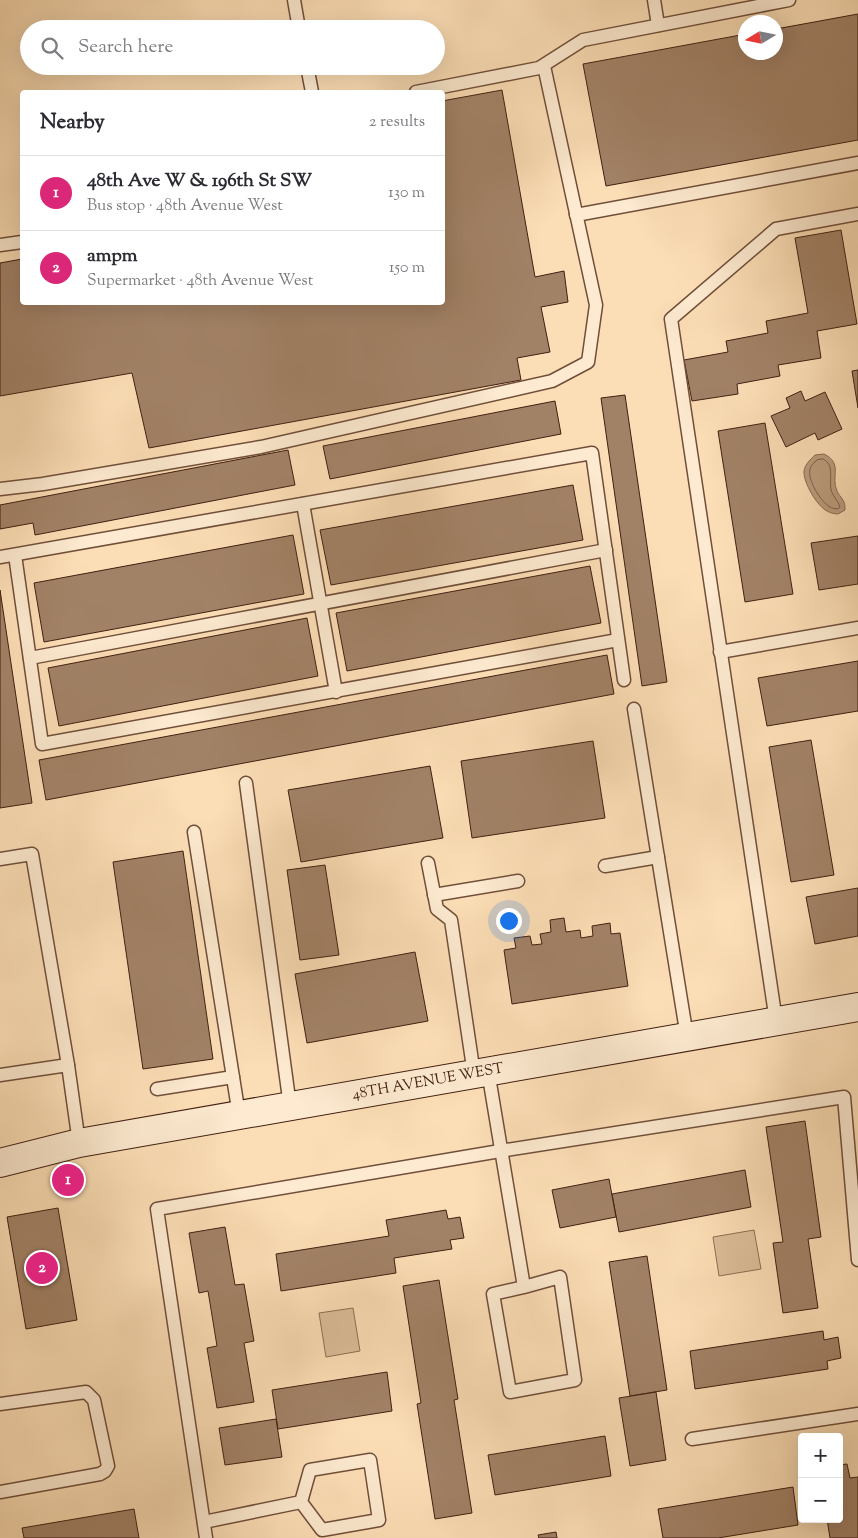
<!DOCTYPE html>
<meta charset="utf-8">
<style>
:root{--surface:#fff;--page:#f7f7f7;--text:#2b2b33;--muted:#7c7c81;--line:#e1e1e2;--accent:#db2777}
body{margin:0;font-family:"Sorts Mill Goudy",serif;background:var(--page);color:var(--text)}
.controls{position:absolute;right:15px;bottom:15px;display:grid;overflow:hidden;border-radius:5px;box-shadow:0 5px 20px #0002}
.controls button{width:45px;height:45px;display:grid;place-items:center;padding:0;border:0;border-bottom:1px solid var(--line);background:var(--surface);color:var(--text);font:25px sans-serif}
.compass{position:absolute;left:738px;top:15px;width:45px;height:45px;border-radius:50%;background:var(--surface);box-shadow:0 5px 20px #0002;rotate:260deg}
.you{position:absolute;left:508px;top:920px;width:18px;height:18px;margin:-12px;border:4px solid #fff;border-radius:50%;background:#1a73e8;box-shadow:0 0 0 8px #1a73e833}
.badge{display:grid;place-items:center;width:32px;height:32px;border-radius:50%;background:var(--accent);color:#fff;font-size:16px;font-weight:700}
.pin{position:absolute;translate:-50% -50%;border:2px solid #fff;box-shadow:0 1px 5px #0006}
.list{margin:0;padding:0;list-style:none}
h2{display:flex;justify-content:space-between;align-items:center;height:65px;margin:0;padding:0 20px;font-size:21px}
h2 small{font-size:16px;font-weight:400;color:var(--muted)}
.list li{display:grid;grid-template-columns:32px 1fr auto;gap:15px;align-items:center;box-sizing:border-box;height:75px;padding:0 20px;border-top:1px solid var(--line)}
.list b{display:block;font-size:19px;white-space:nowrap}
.list p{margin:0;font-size:16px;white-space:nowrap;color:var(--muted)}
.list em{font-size:16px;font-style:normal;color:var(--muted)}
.icon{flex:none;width:28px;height:28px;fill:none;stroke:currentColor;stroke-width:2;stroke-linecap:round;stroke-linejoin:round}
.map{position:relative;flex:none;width:858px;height:1538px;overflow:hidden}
.search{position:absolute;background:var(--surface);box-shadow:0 5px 20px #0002;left:20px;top:20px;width:425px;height:55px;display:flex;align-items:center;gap:12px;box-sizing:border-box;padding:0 18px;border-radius:28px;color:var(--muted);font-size:19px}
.panel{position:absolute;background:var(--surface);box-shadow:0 5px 20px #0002;left:20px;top:90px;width:425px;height:215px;border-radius:5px}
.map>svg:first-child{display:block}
</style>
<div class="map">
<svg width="858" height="1538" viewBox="0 0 858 1538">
<rect width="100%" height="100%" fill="#fcdeb6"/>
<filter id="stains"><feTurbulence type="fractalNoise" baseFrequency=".004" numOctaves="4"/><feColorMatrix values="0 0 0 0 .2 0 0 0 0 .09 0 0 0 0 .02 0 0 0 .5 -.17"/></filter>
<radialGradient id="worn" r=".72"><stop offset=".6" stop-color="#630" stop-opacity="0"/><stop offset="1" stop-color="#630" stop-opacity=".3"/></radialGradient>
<!-- green -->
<g fill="#dcbe9a" stroke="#8e6e56">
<path d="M754,1230L761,1269L719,1276L713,1237Z"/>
<path d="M353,1308L360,1351L326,1357L319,1313Z"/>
</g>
<!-- water -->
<path fill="#bc9d7e" stroke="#8b6b52" d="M824,454C842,463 832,474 836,488C837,494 842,497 844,502C845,504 845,507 845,510L838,514C835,514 830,513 827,511C817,506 803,482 804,471C805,464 811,459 815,455Z"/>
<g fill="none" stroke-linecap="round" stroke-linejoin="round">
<!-- shore -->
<path stroke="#7e5e48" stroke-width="1" d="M823,459C835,465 829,478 831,489C832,496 838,500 840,507L838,509C836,509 831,508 830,507C821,502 807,480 810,469C811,465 814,463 817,460Z"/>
</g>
<!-- building -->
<g fill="#a28267" stroke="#411f11">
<path d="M858,14V140L606,186L583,64L746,34V52H776V29Z"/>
<path d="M502,90L535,277L564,271L568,302L541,307L550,352L517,358L521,380L149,448L132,373L0,396V263L22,259V302H442V101Z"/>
<path d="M841,230L857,324L817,331L821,358L778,365L780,376L737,384L738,394L692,401L684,360L728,352L726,341L768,333L766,321L808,313L795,238Z"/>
<path d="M858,370V408L852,371Z"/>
<path d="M801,391L805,401L825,392L842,429L818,440L815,433L786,447L771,416L790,408L786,398Z"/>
<path d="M625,395L667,682L642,686L601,398Z"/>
<path d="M555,401L561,434L330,479L323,446Z"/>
<path d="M765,423L793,594L745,602L718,431Z"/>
<path d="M288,450L295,485L35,535L33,523L0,529V505Z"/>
<path d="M573,485L583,540L331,585L320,530Z"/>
<path d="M293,535L304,594L44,642L34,583Z"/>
<path d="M858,536V584L819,590L811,543Z"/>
<path d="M590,566L601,623L347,671L336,613Z"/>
<path d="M0,590L32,803L0,808Z"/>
<path d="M307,618L318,676L59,726L48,668Z"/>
<path d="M607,655L614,694L46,800L39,760Z"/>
<path d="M858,661V711L767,726L758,678Z"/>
<path d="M811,740L834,875L791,882L769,747Z"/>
<path d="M593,741L605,818L472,838L461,761Z"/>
<path d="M430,766L443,838L301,862L288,790Z"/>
<path d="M183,851L213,1059L143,1069L113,862Z"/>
<path d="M325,865L339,955L300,960L287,870Z"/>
<path d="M858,888V936L815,944L806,897Z"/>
<path d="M564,918L566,932L580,930L581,938L593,936L592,926L610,923L611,934L620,933L628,986L512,1004L504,950L516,948L514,938L530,936L532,945L542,944L540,934L551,932L550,920Z"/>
<path d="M415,952L428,1021L307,1043L295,974Z"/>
<path d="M805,1121L821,1237L808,1239L818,1308L783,1313L773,1243L783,1242L766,1127Z"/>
<path d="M745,1170L751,1207L619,1232L612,1194Z"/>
<path d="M609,1179L616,1217L560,1228L552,1190Z"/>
<path d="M58,1208L77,1320L26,1329L7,1217Z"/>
<path d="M446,1210L448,1219L460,1217L464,1238L450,1240L452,1249L394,1258L396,1273L281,1291L276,1254L389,1236L386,1220Z"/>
<path d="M225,1227L235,1285L244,1284L254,1341L244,1343L254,1402L217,1408L207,1348L217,1346L208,1291L199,1293L189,1233Z"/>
<path d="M647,1256L667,1390L630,1396L609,1262Z"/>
<path d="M439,1280L458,1399L454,1400L472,1513L435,1519L417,1404L421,1403L403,1286Z"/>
<path d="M823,1331L824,1340L838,1337L841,1358L827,1361L828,1369L695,1389L690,1351Z"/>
<path d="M387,1372L392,1411L278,1429L272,1390Z"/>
<path d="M656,1392L666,1460L630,1466L619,1398Z"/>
<path d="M276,1419L282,1457L225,1465L219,1428Z"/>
<path d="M605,1436L611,1476L495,1495L488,1455Z"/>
<path d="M847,1464L850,1478L858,1477V1538H830L827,1519H839V1465Z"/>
<path d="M793,1487L798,1525L718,1538H663L658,1509Z"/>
<path d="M134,1509L139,1538H24L22,1528Z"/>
<path d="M556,1532L557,1538H539L538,1535Z"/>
</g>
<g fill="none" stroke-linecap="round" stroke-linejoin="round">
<defs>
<g id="lane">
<path d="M294,0L299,29"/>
<path d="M654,0L658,25"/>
<path d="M307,66L312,92"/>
<path d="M416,92L539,68L583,40L789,0"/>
<path d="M576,215L858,163"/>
<path d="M0,245L22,242"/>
<path d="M0,489L43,484L261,447L552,381L588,362L596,305L544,66"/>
<path d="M303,504L336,692"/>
<path d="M15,555L42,744L618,640"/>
<path d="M0,557L592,453L624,680"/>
<path d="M720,652L858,628"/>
<path d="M30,658L606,550"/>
<path d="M634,709L687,1037"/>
<path d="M246,783L290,1106"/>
<path d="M194,832L239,1115"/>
<path d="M0,859L32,854L68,1065"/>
<path d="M428,863L437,909L451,920L474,1074"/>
<path d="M605,866L658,857"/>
<path d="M434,895L518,881"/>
<path d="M776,1021L671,319L776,229L858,214"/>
<path d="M488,1071L524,1287L493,1294L510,1392L575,1380L560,1277L524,1287"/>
<path d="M0,1075L68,1065L79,1143"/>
<path d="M157,1089L233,1077"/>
<path d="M0,1404L86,1392L94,1400L108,1466L105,1471L100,1474L0,1492"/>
<path d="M692,1439L858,1414"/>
<path d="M204,1522L301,1502L310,1470L370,1460L379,1520L322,1530L301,1502"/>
<path d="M206,1538L157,1209L500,1151L844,1097L858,1260"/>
</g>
<path id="secondary" d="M0,1163L79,1143L858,1007"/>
</defs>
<!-- lane casing -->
<use href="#lane" stroke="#704f3a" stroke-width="15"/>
<!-- secondary casing -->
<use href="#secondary" stroke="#411f11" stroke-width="30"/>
<!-- lane -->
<use href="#lane" stroke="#fdead0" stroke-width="12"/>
<!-- secondary -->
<use href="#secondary" stroke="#fdead0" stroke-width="28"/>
</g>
<g text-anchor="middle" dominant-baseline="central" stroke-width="5" stroke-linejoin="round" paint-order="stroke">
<!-- street labels -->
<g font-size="15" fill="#411f11" stroke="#fdead0">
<text transform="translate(428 1082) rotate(-10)">48TH AVENUE WEST</text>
</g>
</g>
<rect width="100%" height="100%" filter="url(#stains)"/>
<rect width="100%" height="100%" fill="url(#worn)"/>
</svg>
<div class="controls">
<button>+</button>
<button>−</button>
</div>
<svg class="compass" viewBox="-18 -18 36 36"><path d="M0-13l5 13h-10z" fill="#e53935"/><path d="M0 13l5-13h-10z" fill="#7c7c81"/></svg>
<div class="you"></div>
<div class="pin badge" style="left:68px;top:1180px">1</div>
<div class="pin badge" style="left:42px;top:1268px">2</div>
<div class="search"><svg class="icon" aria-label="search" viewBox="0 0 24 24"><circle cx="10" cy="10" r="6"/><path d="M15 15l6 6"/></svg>Search here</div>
<section class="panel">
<h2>Nearby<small>2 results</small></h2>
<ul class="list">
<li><span class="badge">1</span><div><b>48th Ave W &amp; 196th St SW</b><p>Bus stop · 48th Avenue West</p></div><em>130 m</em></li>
<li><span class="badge">2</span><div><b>ampm</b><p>Supermarket · 48th Avenue West</p></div><em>150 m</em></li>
</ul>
</section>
</div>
